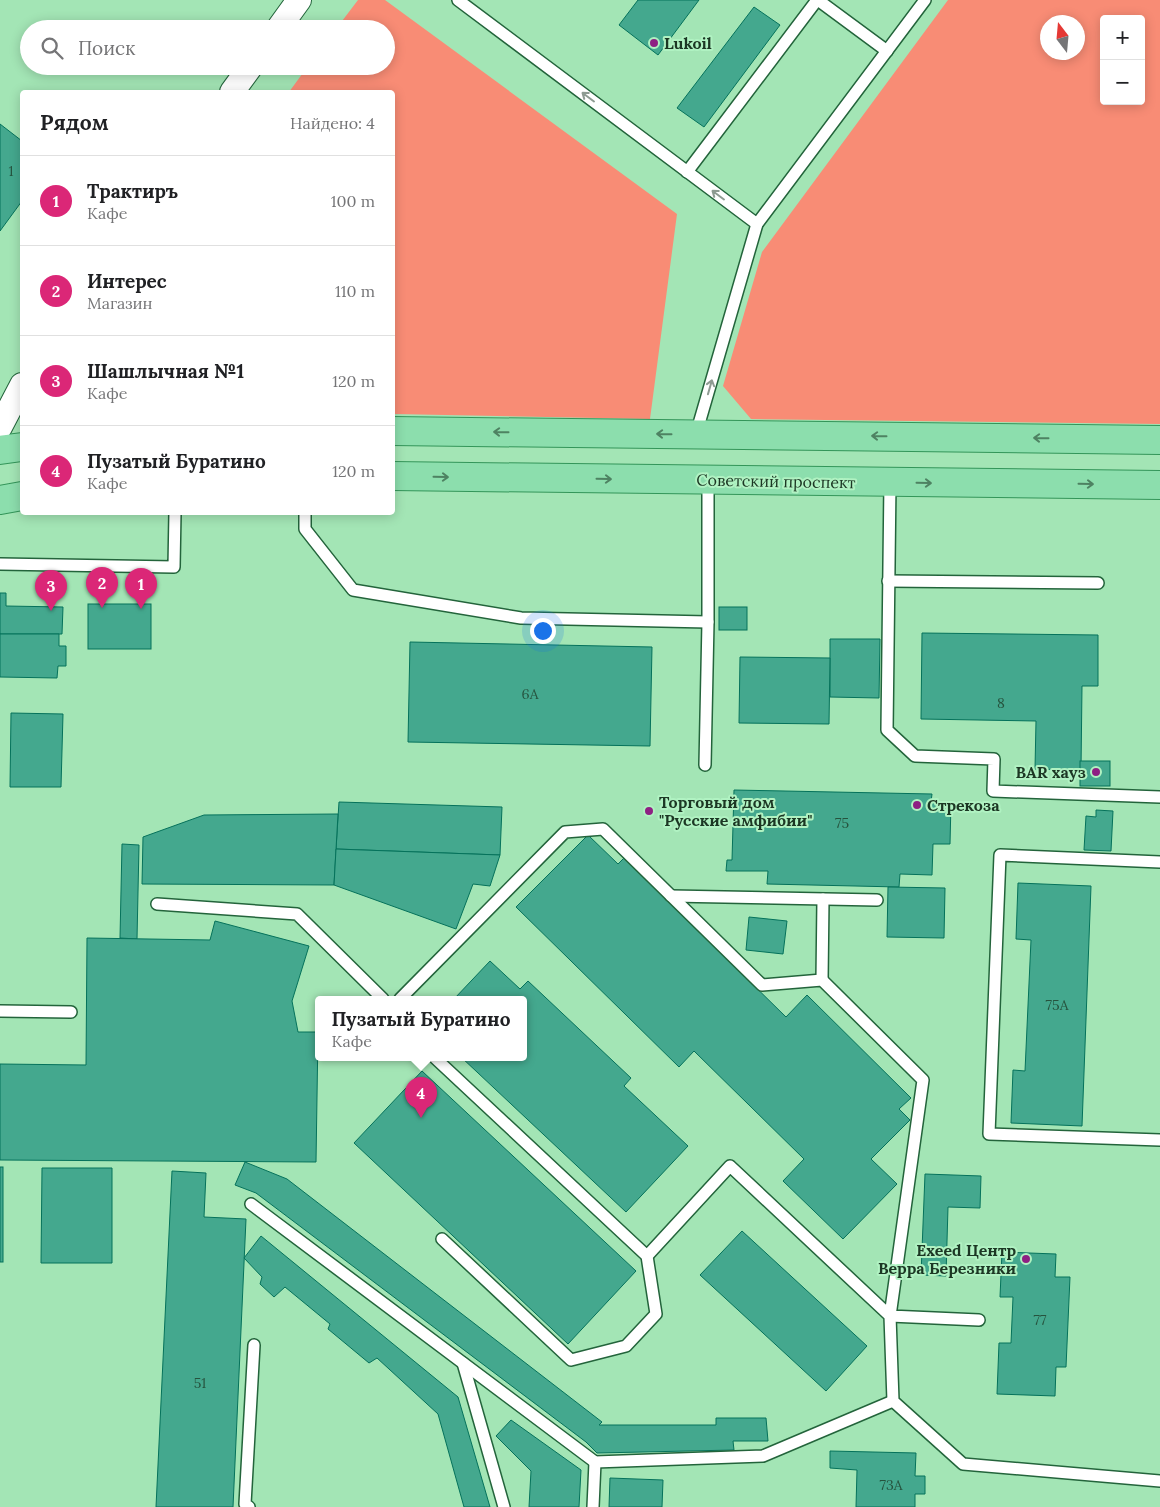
<!DOCTYPE html>
<html lang="ru">
<meta charset="utf-8">
<style>
:root{--surface:#fff;--page:#f6f6f6;--text:#202124;--muted:#757577;--line:#e0e0e0;--accent:#db2777}
body{margin:0;font-family:Lora,serif;background:var(--page);color:var(--text)}
.controls{position:absolute;right:15px;top:15px;display:grid;overflow:hidden;border-radius:5px;box-shadow:0 2px 12px #0003}
.controls button{width:45px;height:45px;display:grid;place-items:center;padding:0;border:0;border-bottom:1px solid var(--line);background:var(--surface);color:var(--text);font:25px sans-serif}
.compass{position:absolute;left:1040px;top:15px;width:45px;height:45px;border-radius:50%;background:var(--surface);box-shadow:0 2px 12px #0003;rotate:344deg}
.you{position:absolute;left:542px;top:630px;width:18px;height:18px;margin:-12px;border:4px solid #fff;border-radius:50%;background:#1a73e8;box-shadow:0 0 0 8px #1a73e833}
.badge{display:grid;place-items:center;width:32px;height:32px;border-radius:50%;background:var(--accent);color:#fff;font-size:16px;font-weight:700}
.pin{position:absolute;translate:-50% -41px;filter:drop-shadow(0 1px 2px #0008)}
.pin::after{content:'';position:absolute;top:26px;width:18px;height:15px;background:inherit;clip-path:polygon(0 0,100% 0,50% 100%)}
.popup{position:absolute;left:315px;top:996px;width:212px;height:65px;box-sizing:border-box;display:grid;place-content:center;border-radius:5px;background:var(--surface);filter:drop-shadow(0 1px 4px #0005);font-size:16px;white-space:nowrap;color:var(--muted)}
.popup b{font-size:19px;color:var(--text)}
.popup::after{content:'';position:absolute;left:50%;top:100%;margin-left:-10px;border:10px solid transparent;border-top-color:var(--surface)}
.list{margin:0;padding:0;list-style:none}
h2{display:flex;justify-content:space-between;align-items:center;height:65px;margin:0;padding:0 20px;font-size:21px}
h2 small{font-size:16px;font-weight:400;color:var(--muted)}
.list li{display:grid;grid-template-columns:32px 1fr auto;gap:15px;align-items:center;box-sizing:border-box;height:90px;padding:0 20px;border-top:1px solid var(--line)}
.list b{display:block;font-size:19px;white-space:nowrap}
.list p{margin:0;font-size:16px;white-space:nowrap;color:var(--muted)}
.list em{font-size:16px;font-style:normal;color:var(--muted)}
.icon{flex:none;width:28px;height:28px;fill:none;stroke:currentColor;stroke-width:2;stroke-linecap:round;stroke-linejoin:round}
.map{position:relative;flex:none;width:1160px;height:1507px;overflow:hidden}
.search{position:absolute;background:var(--surface);box-shadow:0 2px 12px #0003;left:20px;top:20px;width:375px;height:55px;display:flex;align-items:center;gap:12px;box-sizing:border-box;padding:0 18px;border-radius:28px;color:var(--muted);font-size:19px}
.panel{position:absolute;background:var(--surface);box-shadow:0 2px 12px #0003;left:20px;top:90px;width:375px;height:425px;border-radius:5px}
.map>svg:first-child{display:block}
</style>
<div class="map">
<svg width="1160" height="1507" viewBox="0 0 1160 1507">
<rect width="100%" height="100%" fill="#a3e5b5"/>
<!-- green -->
<g fill="#f88c75" fill-rule="evenodd">
<path d="M358,0H385L677,214L650,419L393,414L392,92H289L308,66H386V29H336Z"/>
<path d="M948,0H1160V424L751,419L723,386L762,252ZM1104,19H1141V101H1104ZM1048,22H1078V52H1048Z"/>
</g>
<!-- building -->
<g fill="#44a88e" stroke="#05725b">
<path d="M638,0H699L658,55L619,25Z"/>
<path d="M754,7L780,25L704,127L677,108Z"/>
<path d="M0,124L22,141V201L0,231Z"/>
<path d="M0,593H6V606L63,607L62,634H0Z"/>
<rect x="88" y="604" width="63" height="45"/>
<rect x="719" y="607" width="28" height="23"/>
<path d="M922,633L1098,635V686H1082L1081,770L1035,769L1036,721L921,719Z"/>
<path d="M0,634H59V646H66V666H58L57,678L0,677Z"/>
<path d="M830,639H880L879,698L830,697Z"/>
<path d="M410,642L652,647L650,746L408,742Z"/>
<path d="M740,657L830,658L829,724L739,723Z"/>
<path d="M11,713L63,714L61,787H10Z"/>
<rect x="1080" y="761" width="30" height="25"/>
<path d="M734,790L932,794L931,802H951L950,844H933L932,875L900,874L899,887L767,884L768,871H726L727,860H732Z"/>
<path d="M339,802L502,807L500,855L336,849Z"/>
<path d="M1096,810L1113,811L1111,851L1084,850L1086,816L1096,817Z"/>
<path d="M338,814L334,885L142,884L143,837L204,815Z"/>
<path d="M588,835L618,864L624,858L786,1017L807,995L911,1098L899,1109L910,1120L871,1159L897,1184L843,1239L783,1181L804,1159L694,1051L679,1067L516,907Z"/>
<path d="M122,844L139,845L137,939L120,938Z"/>
<path d="M336,849L500,855L490,886L473,884L456,929L334,885Z"/>
<path d="M1018,883L1091,886L1082,1126L1011,1123L1013,1070L1025,1071L1031,940L1016,939Z"/>
<path d="M888,887L945,888L944,938L887,937Z"/>
<path d="M749,917L787,921L783,954L746,950Z"/>
<path d="M215,921L309,946L292,1001L298,1032H318L316,1162L0,1160V1064L86,1065L87,938L210,940Z"/>
<path d="M490,961L520,989L528,981L631,1078L624,1086L688,1146L626,1212L461,1057H524V999H454Z"/>
<path d="M422,1071L636,1271L568,1344L354,1143Z"/>
<path d="M245,1162L287,1179L602,1422L599,1425H716V1418H766L768,1441H733L734,1450L597,1453L586,1442L256,1193L235,1185Z"/>
<rect x="0" y="1167" width="3" height="95"/>
<path d="M42,1168H112V1263H41Z"/>
<path d="M172,1171L206,1173L204,1217L246,1219L233,1507H156Z"/>
<path d="M925,1174L981,1176L980,1208L948,1207L946,1276L921,1275Z"/>
<path d="M742,1231L867,1346L826,1391L700,1275Z"/>
<path d="M261,1236L458,1397L490,1507H464L438,1414L377,1358L369,1363L328,1329L330,1324L285,1287L274,1297L260,1284L262,1277L244,1258Z"/>
<path d="M1002,1252L1056,1254L1055,1277H1070L1066,1367H1056L1055,1396L997,1394L999,1343H1011L1013,1297H1000Z"/>
<path d="M511,1420L581,1470L579,1507H529L531,1471L496,1436Z"/>
<path d="M830,1451L916,1453L915,1476H925V1494H915V1507H856L857,1470L830,1468Z"/>
<path d="M610,1478L663,1480L662,1507H609Z"/>
</g>
<g fill="none" stroke-linecap="round" stroke-linejoin="round">
<defs>
<g id="lane">
<path d="M458,0L757,224"/>
<path d="M818,0L887,51"/>
<path d="M687,172L817,0"/>
<path d="M696,434L757,224L925,0"/>
<path d="M890,482L887,730L915,756L994,759L993,791L1160,797"/>
<path d="M305,512V529L353,590L521,618L708,622"/>
<path d="M0,564L174,567L175,512"/>
<path d="M888,581L1098,583"/>
<path d="M705,765L708,622V480"/>
<path d="M1160,862L1000,855L989,1134L1160,1140"/>
<path d="M671,896L877,900"/>
<path d="M157,904L297,914L383,999"/>
<path d="M822,980L823,899"/>
<path d="M400,999L565,832L603,829L762,985L822,980L923,1080L890,1316L979,1320"/>
<path d="M0,1011L71,1012"/>
<path d="M434,1057L647,1256L656,1314L626,1346L571,1360L442,1239"/>
<path d="M251,1204L595,1462L763,1456L893,1401"/>
<path d="M647,1256L730,1166L890,1316L893,1401L963,1464L1160,1481"/>
<path d="M463,1363L504,1507"/>
<path d="M249,1507L245,1504L254,1345"/>
<path d="M593,1507L595,1462"/>
</g>
<g id="street">
<path d="M278,29L299,0"/>
<path d="M232,92L251,66"/>
<path d="M0,427L22,385"/>
</g>
<g id="primary">
<path d="M392,431L1160,440"/>
<path d="M0,450L22,447"/>
<path d="M392,476L1160,485"/>
<path d="M0,500L22,496"/>
</g>
</defs>
<!-- lane casing -->
<use href="#lane" stroke="#23643b" stroke-width="14"/>
<!-- street casing -->
<use href="#street" stroke="#23643b" stroke-width="26"/>
<!-- primary casing -->
<use href="#primary" stroke="#339559" stroke-width="30"/>
<!-- lane -->
<use href="#lane" stroke="#fff" stroke-width="11"/>
<!-- street -->
<use href="#street" stroke="#fff" stroke-width="24"/>
<!-- primary -->
<use href="#primary" stroke="#8cdead" stroke-width="28"/>
</g>
<!-- one-way arrows -->
<defs><path id="oneway-shaft" d="M-6 0H5M1.5-3L5.5 0L1.5 3" fill="none" stroke-width="1.6" stroke-linecap="round" stroke-linejoin="round" transform="scale(1.25)"/></defs>
<g stroke="#8e9b92">
<use href="#oneway-shaft" transform="translate(588 97) rotate(-143)"/>
<use href="#oneway-shaft" transform="translate(718 195) rotate(-143)"/>
<use href="#oneway-shaft" transform="translate(710 387) rotate(-74)"/>
</g>
<g stroke="#4e8262">
<use href="#oneway-shaft" transform="translate(501 432) rotate(-179)"/>
<use href="#oneway-shaft" transform="translate(664 434) rotate(-179)"/>
<use href="#oneway-shaft" transform="translate(879 436) rotate(-179)"/>
<use href="#oneway-shaft" transform="translate(1041 438) rotate(-179)"/>
<use href="#oneway-shaft" transform="translate(441 477) rotate(1)"/>
<use href="#oneway-shaft" transform="translate(604 479) rotate(1)"/>
<use href="#oneway-shaft" transform="translate(924 483) rotate(1)"/>
<use href="#oneway-shaft" transform="translate(1086 484) rotate(1)"/>
</g>
<!-- markers -->
<g fill="#8e2083" stroke="#b0f2c2" stroke-width="2">
<circle cx="654" cy="43" r="5"/>
<circle cx="1096" cy="772" r="5"/>
<circle cx="917" cy="805" r="5"/>
<circle cx="649" cy="811" r="5"/>
<circle cx="1026" cy="1259" r="5"/>
</g>
<g text-anchor="middle" dominant-baseline="central" stroke-width="4" stroke-linejoin="round" paint-order="stroke">
<!-- number labels -->
<g font-size="14" fill="#26533e">
<text x="11" y="171">1</text>
<text x="530" y="694">6А</text>
<text x="1001" y="703">8</text>
<text x="842" y="823">75</text>
<text x="1057" y="1005">75А</text>
<text x="1040" y="1320">77</text>
<text x="200" y="1383">51</text>
<text x="891" y="1485">73А</text>
</g>
<!-- poi labels -->
<g font-size="16" font-weight="bold" fill="#1c3724" stroke="#b0f2c2" text-anchor="start">
<text x="664" y="43">Lukoil</text>
<text x="1086" y="772" text-anchor="end">BAR хауз</text>
<text x="659" y="802">Торговый дом<tspan x="659" dy="18">"Русские амфибии"</tspan></text>
<text x="927" y="805">Стрекоза</text>
<text x="1016" y="1250" text-anchor="end">Exeed Центр<tspan x="1016" dy="18">Верра Березники</tspan></text>
</g>
<!-- street labels -->
<g font-size="16" fill="#1c3724" stroke="#b0f2c2">
<text transform="translate(776 481) rotate(1)">Советский проспект</text>
</g>
</g>
</svg>
<div class="controls">
<button>+</button>
<button>−</button>
</div>
<svg class="compass" viewBox="-18 -18 36 36"><path d="M0-13l5 13h-10z" fill="#e53935"/><path d="M0 13l5-13h-10z" fill="#757577"/></svg>
<div class="you"></div>
<div class="pin badge" style="left:141px;top:609px">1</div>
<div class="pin badge" style="left:102px;top:608px">2</div>
<div class="pin badge" style="left:51px;top:611px">3</div>
<div class="pin badge" style="left:421px;top:1118px">4</div>
<div class="popup"><b>Пузатый Буратино</b>Кафе</div>
<div class="search"><svg class="icon" aria-label="search" viewBox="0 0 24 24"><circle cx="10" cy="10" r="6"/><path d="M15 15l6 6"/></svg>Поиск</div>
<section class="panel">
<h2>Рядом<small>Найдено: 4</small></h2>
<ul class="list">
<li><span class="badge">1</span><div><b>Трактиръ</b><p>Кафе</p></div><em>100 m</em></li>
<li><span class="badge">2</span><div><b>Интерес</b><p>Магазин</p></div><em>110 m</em></li>
<li><span class="badge">3</span><div><b>Шашлычная №1</b><p>Кафе</p></div><em>120 m</em></li>
<li><span class="badge">4</span><div><b>Пузатый Буратино</b><p>Кафе</p></div><em>120 m</em></li>
</ul>
</section>
</div>
